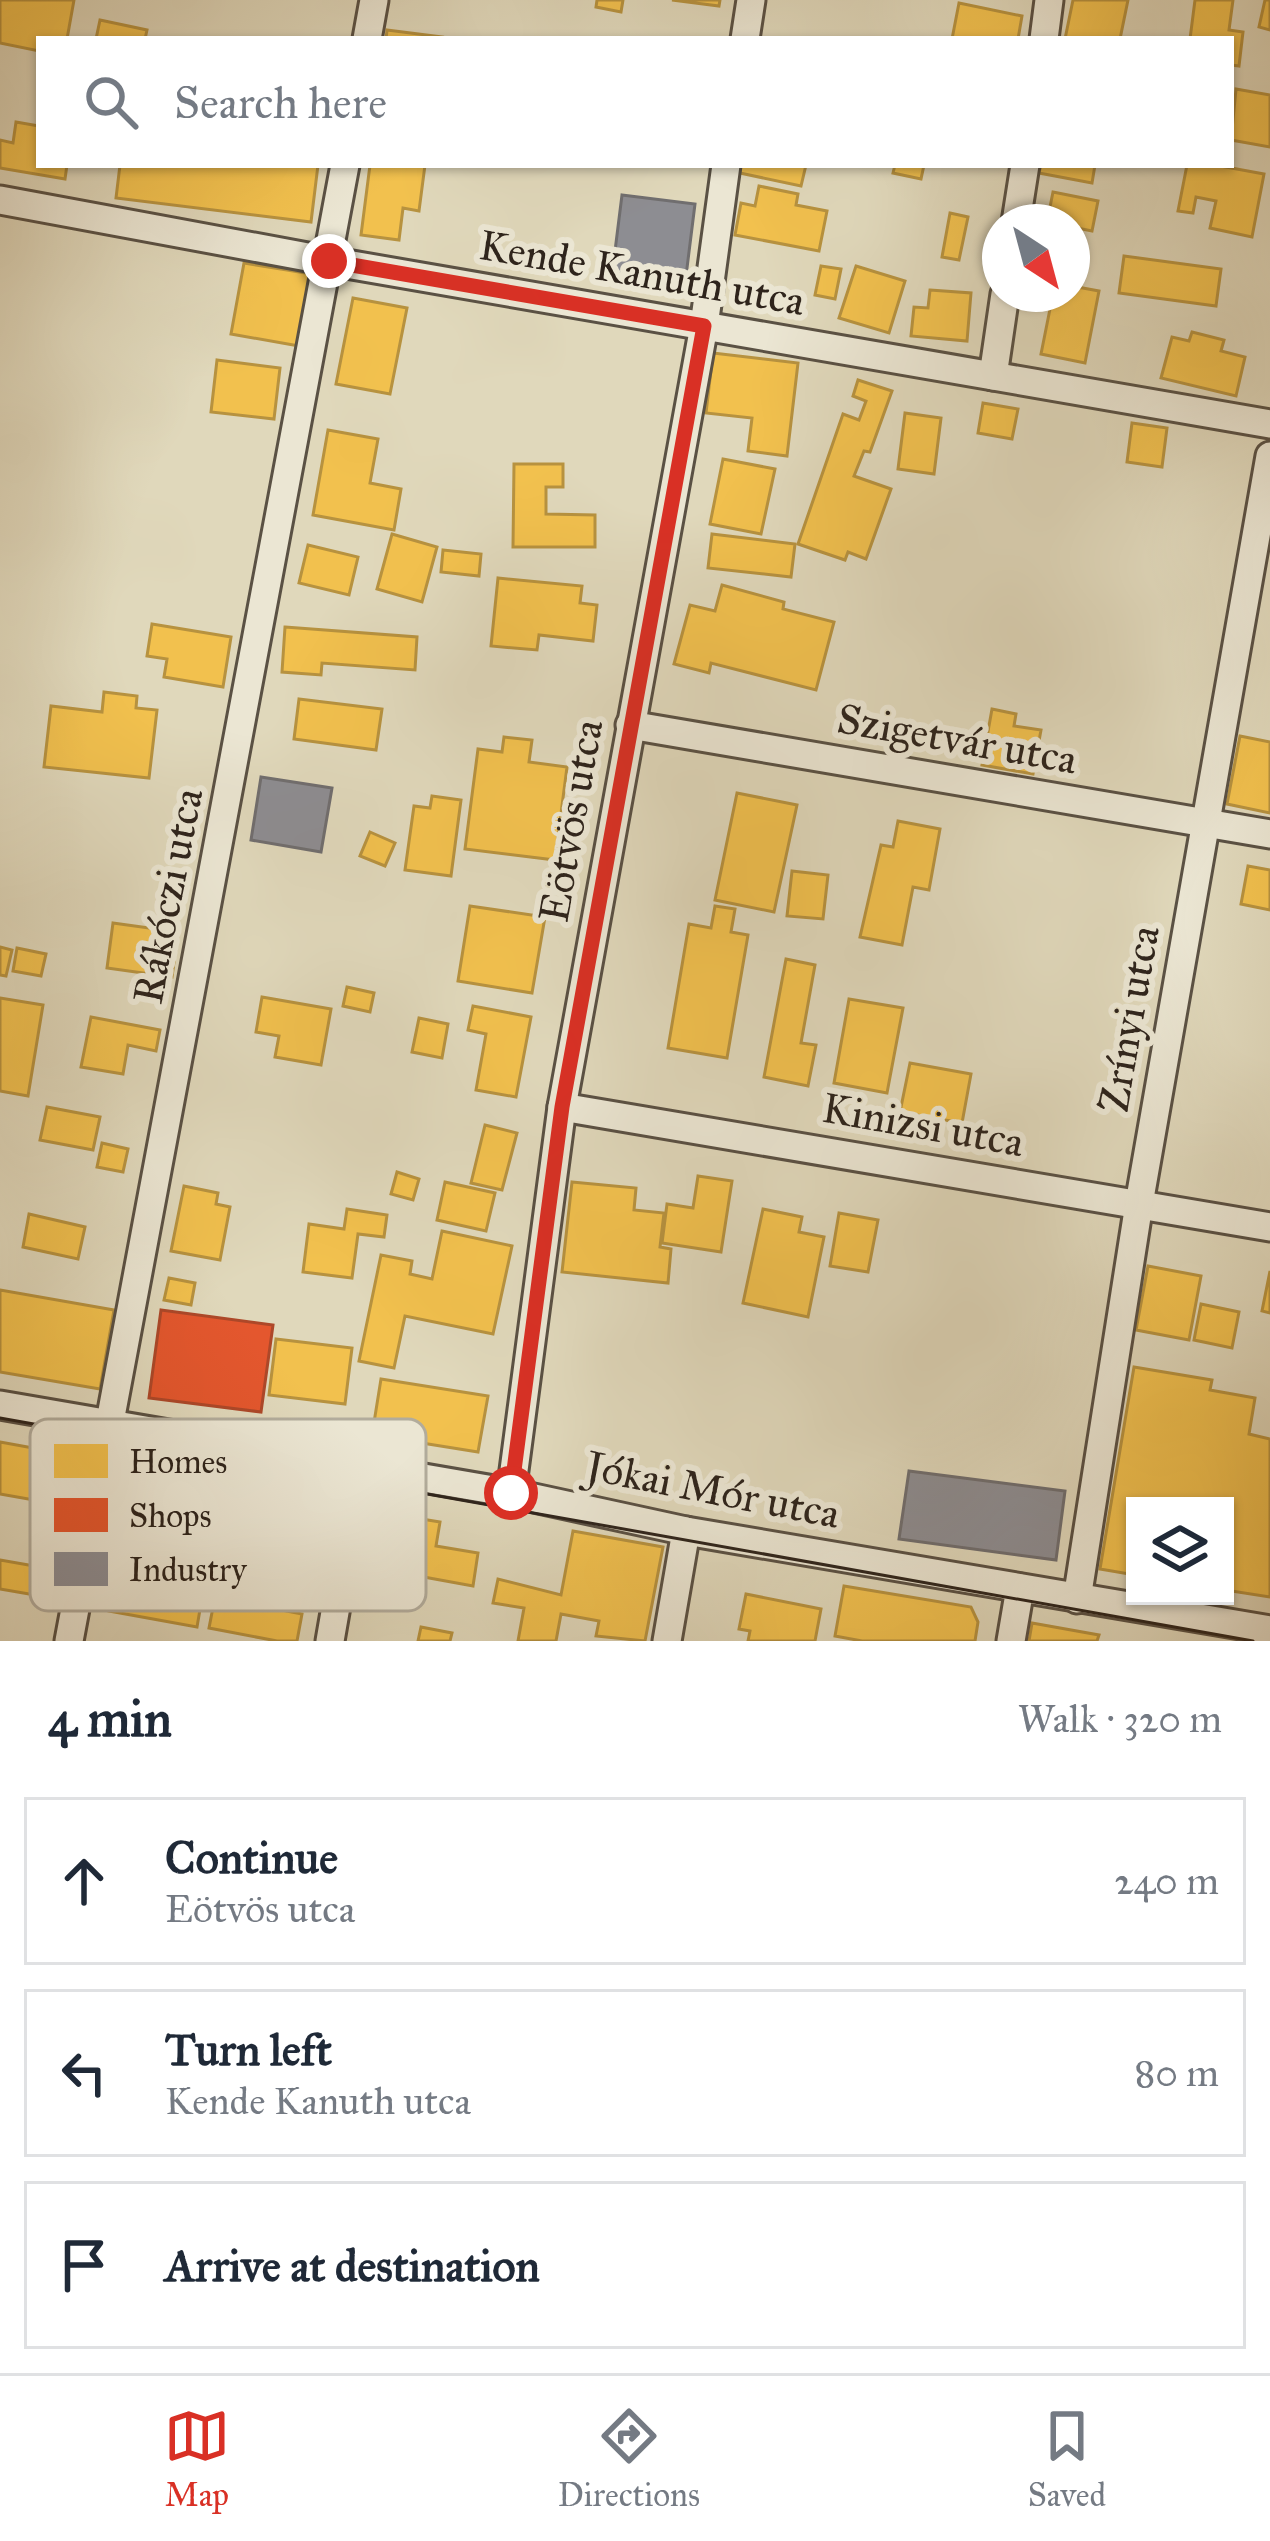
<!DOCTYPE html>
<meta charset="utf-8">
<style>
:root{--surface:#fff;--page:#f6f6f7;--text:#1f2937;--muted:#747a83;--line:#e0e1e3;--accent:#d93025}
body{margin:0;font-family:"IM FELL Great Primer",serif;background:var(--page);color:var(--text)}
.controls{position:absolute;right:36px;bottom:36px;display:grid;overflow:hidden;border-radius:0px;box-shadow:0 3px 9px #0004}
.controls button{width:108px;height:108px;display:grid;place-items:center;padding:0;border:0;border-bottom:3px solid var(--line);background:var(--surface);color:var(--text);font:60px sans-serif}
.compass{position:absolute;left:982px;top:204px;width:108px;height:108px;border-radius:50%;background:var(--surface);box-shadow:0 3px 9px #0004;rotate:144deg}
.stop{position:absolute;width:36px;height:36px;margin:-27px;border:9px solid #d93025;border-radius:50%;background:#fff}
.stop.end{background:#d93025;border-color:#fff;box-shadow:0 3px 12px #0008}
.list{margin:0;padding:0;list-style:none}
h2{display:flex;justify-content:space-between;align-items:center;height:156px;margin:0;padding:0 48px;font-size:51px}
h2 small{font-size:39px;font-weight:400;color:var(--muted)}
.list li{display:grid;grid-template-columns:78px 1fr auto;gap:36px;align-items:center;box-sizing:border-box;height:168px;margin:0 24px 24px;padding:0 24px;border:3px solid var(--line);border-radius:0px}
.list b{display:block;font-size:45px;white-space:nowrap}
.list p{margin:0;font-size:39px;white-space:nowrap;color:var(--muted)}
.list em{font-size:39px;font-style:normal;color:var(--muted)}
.icon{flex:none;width:66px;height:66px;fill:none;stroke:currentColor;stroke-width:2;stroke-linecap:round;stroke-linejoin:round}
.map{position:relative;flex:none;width:1270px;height:1641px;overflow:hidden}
.search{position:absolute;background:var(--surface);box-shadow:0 3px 9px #0004;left:36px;right:36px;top:36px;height:132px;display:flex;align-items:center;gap:30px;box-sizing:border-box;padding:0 42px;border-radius:0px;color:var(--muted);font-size:45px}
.sheet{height:732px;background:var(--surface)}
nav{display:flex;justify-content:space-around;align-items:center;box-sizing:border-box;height:168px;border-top:3px solid var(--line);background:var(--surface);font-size:33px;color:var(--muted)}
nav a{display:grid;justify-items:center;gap:6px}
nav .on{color:var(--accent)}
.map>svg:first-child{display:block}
</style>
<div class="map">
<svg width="1270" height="1641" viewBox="0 0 1270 1641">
<rect width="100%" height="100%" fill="#e0d8bb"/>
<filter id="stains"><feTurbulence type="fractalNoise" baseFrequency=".00167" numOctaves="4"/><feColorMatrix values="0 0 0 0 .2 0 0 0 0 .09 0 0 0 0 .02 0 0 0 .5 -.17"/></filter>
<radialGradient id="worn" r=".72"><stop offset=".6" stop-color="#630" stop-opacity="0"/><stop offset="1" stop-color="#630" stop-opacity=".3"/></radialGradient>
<!-- homes -->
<g fill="#f2c14e" stroke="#b7923f" stroke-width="3">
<path d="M0,0H74L67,39H39V51L0,43Z"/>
<path d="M597,0H623L621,12L596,7Z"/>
<path d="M672,0H720L719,6Z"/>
<path d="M1073,0H1128L1120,39H1065Z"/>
<path d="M1195,0H1233L1229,30L1243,32L1239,66L1231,65V39H1190Z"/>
<path d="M1265,0H1270V30L1259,27Z"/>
<path d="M959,3L1022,16L1018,39H952Z"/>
<path d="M100,20L147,30L145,39H96Z"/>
<path d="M387,30L442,37L441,39H386Z"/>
<path d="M1236,89L1270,95V147L1231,140Z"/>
<path d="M16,122L39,126V165H67L65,179L0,168V140L13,143Z"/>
<path d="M120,165H318L311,222L116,198Z"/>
<path d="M370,165H425L419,211L403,208L399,240L361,235Z"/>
<path d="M741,165H806L801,186L740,173Z"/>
<path d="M895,165H924L921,179L893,173Z"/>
<path d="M1041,165H1095L1092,183L1039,173Z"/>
<path d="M1187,165H1215L1264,174L1252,237L1210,228L1216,201L1196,197L1193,213L1178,211Z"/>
<path d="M759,186L798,194L796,205L827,211L819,251L735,235L741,203L755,206Z"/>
<path d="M1053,192L1098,201L1092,231L1072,227V222H1047Z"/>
<path d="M950,213L968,217L959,260L942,257Z"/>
<path d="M1124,256L1221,269L1216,306L1119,293Z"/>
<path d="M244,263L312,274L299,346L231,334Z"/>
<path d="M821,266L841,269L835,299L815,295Z"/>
<path d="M856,266L905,281L889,333L839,318Z"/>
<path d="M1072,286L1099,291L1085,363L1041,354L1053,294H1072Z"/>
<path d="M930,290L971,293L967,341L911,336L914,307L928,308Z"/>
<path d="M353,298L407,308L390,394L336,384Z"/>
<path d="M1192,332L1224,340L1221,351L1245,357L1236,396L1161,378L1172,337L1189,341Z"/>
<path d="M713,353L798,363L787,456L748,451L752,418L706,413Z"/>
<path d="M217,360L280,368L274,419L211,412Z"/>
<path d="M858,380L892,391L870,452L864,451L854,476L891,489L866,559L848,552L845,560L798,544L843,414L859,420L866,401L853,396Z"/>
<path d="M983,403L1018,409L1012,439L978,433Z"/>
<path d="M905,413L941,418L934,474L898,469Z"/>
<path d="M1132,423L1167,428L1162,467L1127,462Z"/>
<path d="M328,430L378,439L370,483L401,489L394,530L313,515Z"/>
<path d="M723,459L775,469L761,534L710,524Z"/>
<path d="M514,464H563V487H546V514L595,515V547H513Z"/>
<path d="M392,534L437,547L422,602L377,589Z"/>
<path d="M712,534L795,544L791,577L708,568Z"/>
<path d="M308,545L358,557L349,595L299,583Z"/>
<path d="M443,550L481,554L479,576L441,572Z"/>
<path d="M498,578L582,586L580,603L597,605L593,641L539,635L537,650L491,646Z"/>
<path d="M722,585L784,602L783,609L834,622L816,690L711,663L709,673L674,664L690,605L715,611Z"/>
<path d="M152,624L231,637L223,687L164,677L167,659L147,656Z"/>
<path d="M285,627L417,637L415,670L322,663L321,675L282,672Z"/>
<path d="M104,692L137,696L136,708L157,710L149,778L44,767L51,706L102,712Z"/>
<path d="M299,699L382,709L376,750L294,739Z"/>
<path d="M992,709L1016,714L1014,726L1041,730L1033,774L982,765Z"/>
<path d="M1240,736L1270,742V813L1227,804Z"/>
<path d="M504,737L532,740L529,762L567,767L555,860L465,849L478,749L502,752Z"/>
<path d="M737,793L797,805L774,912L715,900Z"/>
<path d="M432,796L461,800L451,876L405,870L414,806L430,808Z"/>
<path d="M898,821L940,829L929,890L913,887L902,945L860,937L881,845L893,847Z"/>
<path d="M370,832L395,843L385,866L360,856Z"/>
<path d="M1248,866L1270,870V910L1241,904Z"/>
<path d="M792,871L828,875L823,919L787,916Z"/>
<path d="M470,906L545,917L532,993L458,981Z"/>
<path d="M715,906L735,909L731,932L748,935L727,1058L668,1048L689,924L711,928Z"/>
<path d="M113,923L178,932L172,977L107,968Z"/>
<path d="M0,947L12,950L6,976L0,975Z"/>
<path d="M17,948L46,954L41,976L13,971Z"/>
<path d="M786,959L815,965L801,1043L816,1045L808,1086L764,1077Z"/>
<path d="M347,987L374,993L370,1012L343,1006Z"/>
<path d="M262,997L331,1009L321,1065L275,1057L279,1036L256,1032Z"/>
<path d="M0,998L43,1005L28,1096L0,1091Z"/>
<path d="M849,999L903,1008L887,1093L834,1083Z"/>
<path d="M473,1006L531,1017L516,1097L476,1090L486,1034L468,1030Z"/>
<path d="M91,1017L160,1030L156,1051L128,1045L123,1074L81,1067Z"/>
<path d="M419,1018L448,1024L442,1058L412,1052Z"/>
<path d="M910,1063L971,1074L962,1123L900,1112Z"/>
<path d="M47,1107L100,1117L93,1150L40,1140Z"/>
<path d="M485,1125L517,1133L502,1190L471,1183Z"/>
<path d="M102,1143L128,1149L123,1172L97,1167Z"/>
<path d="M397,1172L419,1179L413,1200L391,1194Z"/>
<path d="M698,1176L732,1181L721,1252L662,1243L667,1204L693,1208Z"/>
<path d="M445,1182L495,1193L486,1231L437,1220Z"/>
<path d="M572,1182L636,1188L634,1210L664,1213L660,1247L671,1249L668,1283L562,1272Z"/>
<path d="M184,1186L218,1193L216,1204L230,1207L220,1260L171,1251Z"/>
<path d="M347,1209L387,1215L384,1237L358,1234L352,1278L303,1272L309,1224L344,1229Z"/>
<path d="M763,1209L802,1217L799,1232L824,1237L808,1317L743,1303Z"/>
<path d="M839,1213L878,1220L868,1272L830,1266Z"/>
<path d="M29,1214L85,1227L78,1259L23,1247Z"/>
<path d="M442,1231L512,1246L493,1334L405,1316L394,1368L359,1361L381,1255L412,1261L410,1274L432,1279Z"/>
<path d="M1148,1266L1201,1276L1189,1340L1136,1330Z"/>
<path d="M1270,1271V1313L1262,1311Z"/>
<path d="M169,1278L195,1283L191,1305L164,1300Z"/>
<path d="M0,1290L114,1310L100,1389L0,1372Z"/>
<path d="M1201,1304L1239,1312L1232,1348L1194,1340Z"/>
<path d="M276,1339L352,1348L345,1404L269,1395Z"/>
<path d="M1134,1367L1212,1380L1210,1390L1255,1398L1249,1434L1270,1439V1597L1225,1590V1506H1135V1575L1100,1569Z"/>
<path d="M381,1379L488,1396L478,1452L372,1435Z"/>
<path d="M0,1442L77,1456L68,1506L0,1494Z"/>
<path d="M379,1512L440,1522L436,1546L478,1553L473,1586L369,1567Z"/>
<path d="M573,1531L663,1547L645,1641L596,1636L599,1621L561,1614L556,1641H518L524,1608L493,1603L498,1579L561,1595Z"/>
<path d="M0,1560L40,1567L35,1595L0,1589Z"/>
<path d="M116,1576L203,1592L197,1627L109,1611Z"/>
<path d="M844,1586L971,1607L978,1622L975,1641H862L835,1636Z"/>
<path d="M746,1594L821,1609L815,1641H748L750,1631L739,1629Z"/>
<path d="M215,1597L302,1614L297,1641H277L209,1628Z"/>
<path d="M1032,1623L1099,1635L1097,1641H1029Z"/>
<path d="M421,1627L452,1633L450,1641H418Z"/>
</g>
<!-- shops -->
<path fill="#e4572e" stroke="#ad4829" stroke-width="3" d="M161,1310L273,1325L261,1412L149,1398Z"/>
<!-- industry -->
<g fill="#8d8d92" stroke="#706e6f" stroke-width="3">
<path d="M622,195L695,204L684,292L611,283Z"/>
<path d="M261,777L332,788L321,852L251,840Z"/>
<path d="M909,1471L1065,1491L1056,1560L899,1539Z"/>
</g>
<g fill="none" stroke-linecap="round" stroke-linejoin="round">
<defs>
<g id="street">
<path d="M367,39L374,0"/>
<path d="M745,39L751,0"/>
<path d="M1044,39L1049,0"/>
<path d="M0,200L329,261L1270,424"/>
<path d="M1016,222L1025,165"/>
<path d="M993,376L1005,294"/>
<path d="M630,725L1270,834"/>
<path d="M562,1107L1270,1227"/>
<path d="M0,1405L511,1493L686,1531L1270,1630"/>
<path d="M511,1493L562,1107L704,326L726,165"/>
<path d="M1077,1599L1139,1204L1270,456"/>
<path d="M69,1641L345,165"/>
<path d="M330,1641L360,1468"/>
<path d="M667,1641L686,1531"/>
<path d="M1011,1641L1020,1588"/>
</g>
</defs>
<!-- street casing -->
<use href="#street" stroke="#5a5144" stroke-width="33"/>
<!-- street -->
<use href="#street" stroke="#ebe6d3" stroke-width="27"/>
<!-- tram -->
<path stroke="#2e241c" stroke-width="3" d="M0,1418L1253,1641"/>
</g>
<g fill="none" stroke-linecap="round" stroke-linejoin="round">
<!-- route -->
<path stroke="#d93025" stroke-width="15" d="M329,261L704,326L562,1107L511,1493"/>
</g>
<g text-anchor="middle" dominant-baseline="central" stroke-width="12" stroke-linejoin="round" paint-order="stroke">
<!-- street labels -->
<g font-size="42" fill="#2e241c" stroke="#ebe6d3">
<text transform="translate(642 273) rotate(10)">Kende Kanuth utca</text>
<text transform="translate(957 739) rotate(10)">Szigetvár utca</text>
<text transform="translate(571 821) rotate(-80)">Eötvös utca</text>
<text transform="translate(168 896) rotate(-79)">Rákóczi utca</text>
<text transform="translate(1129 1019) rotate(-80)">Zrínyi utca</text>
<text transform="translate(923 1125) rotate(10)">Kinizsi utca</text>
<text transform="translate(713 1490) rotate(11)">Jókai Mór utca</text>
</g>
</g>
<!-- legend -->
<rect x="30" y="1419" width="396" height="192" rx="18" fill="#ebe6d3" stroke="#b2ac9c" stroke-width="3"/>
<rect x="54" y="1444" width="54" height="34" fill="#f2c14e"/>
<rect x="54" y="1498" width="54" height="34" fill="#e4572e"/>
<rect x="54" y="1552" width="54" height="34" fill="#8d8d92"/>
<g font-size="33" fill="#2e241c">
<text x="129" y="1473">Homes</text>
<text x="129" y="1527">Shops</text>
<text x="129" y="1581">Industry</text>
</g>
<rect width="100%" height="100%" filter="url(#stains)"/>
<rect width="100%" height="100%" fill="url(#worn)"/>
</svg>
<div class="controls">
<button><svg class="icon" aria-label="layers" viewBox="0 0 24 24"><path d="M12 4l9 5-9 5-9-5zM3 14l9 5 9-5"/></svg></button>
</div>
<svg class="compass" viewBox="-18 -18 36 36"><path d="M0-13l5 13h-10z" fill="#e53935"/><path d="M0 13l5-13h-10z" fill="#747a83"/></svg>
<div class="stop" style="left:511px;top:1493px"></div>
<div class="stop end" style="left:329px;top:261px"></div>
<div class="search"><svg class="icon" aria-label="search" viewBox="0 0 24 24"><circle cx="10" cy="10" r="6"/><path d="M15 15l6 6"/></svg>Search here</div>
</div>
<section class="sheet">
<h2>4 min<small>Walk · 320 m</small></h2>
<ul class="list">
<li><svg class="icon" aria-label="ahead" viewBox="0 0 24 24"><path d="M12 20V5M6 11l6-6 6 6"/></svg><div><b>Continue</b><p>Eötvös utca</p></div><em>240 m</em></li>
<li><svg class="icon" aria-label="left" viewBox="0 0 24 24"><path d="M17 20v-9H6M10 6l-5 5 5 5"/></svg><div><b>Turn left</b><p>Kende Kanuth utca</p></div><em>80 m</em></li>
<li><svg class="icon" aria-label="arrive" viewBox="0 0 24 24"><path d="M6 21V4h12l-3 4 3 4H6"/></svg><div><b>Arrive at destination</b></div></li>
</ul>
</section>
<nav>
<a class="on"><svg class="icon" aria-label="map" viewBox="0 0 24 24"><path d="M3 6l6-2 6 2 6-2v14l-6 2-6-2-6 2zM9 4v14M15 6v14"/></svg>Map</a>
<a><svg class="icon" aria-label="directions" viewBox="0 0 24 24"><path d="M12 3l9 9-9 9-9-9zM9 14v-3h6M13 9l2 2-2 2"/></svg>Directions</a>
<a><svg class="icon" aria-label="saved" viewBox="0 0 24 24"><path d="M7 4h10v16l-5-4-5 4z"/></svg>Saved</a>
</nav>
